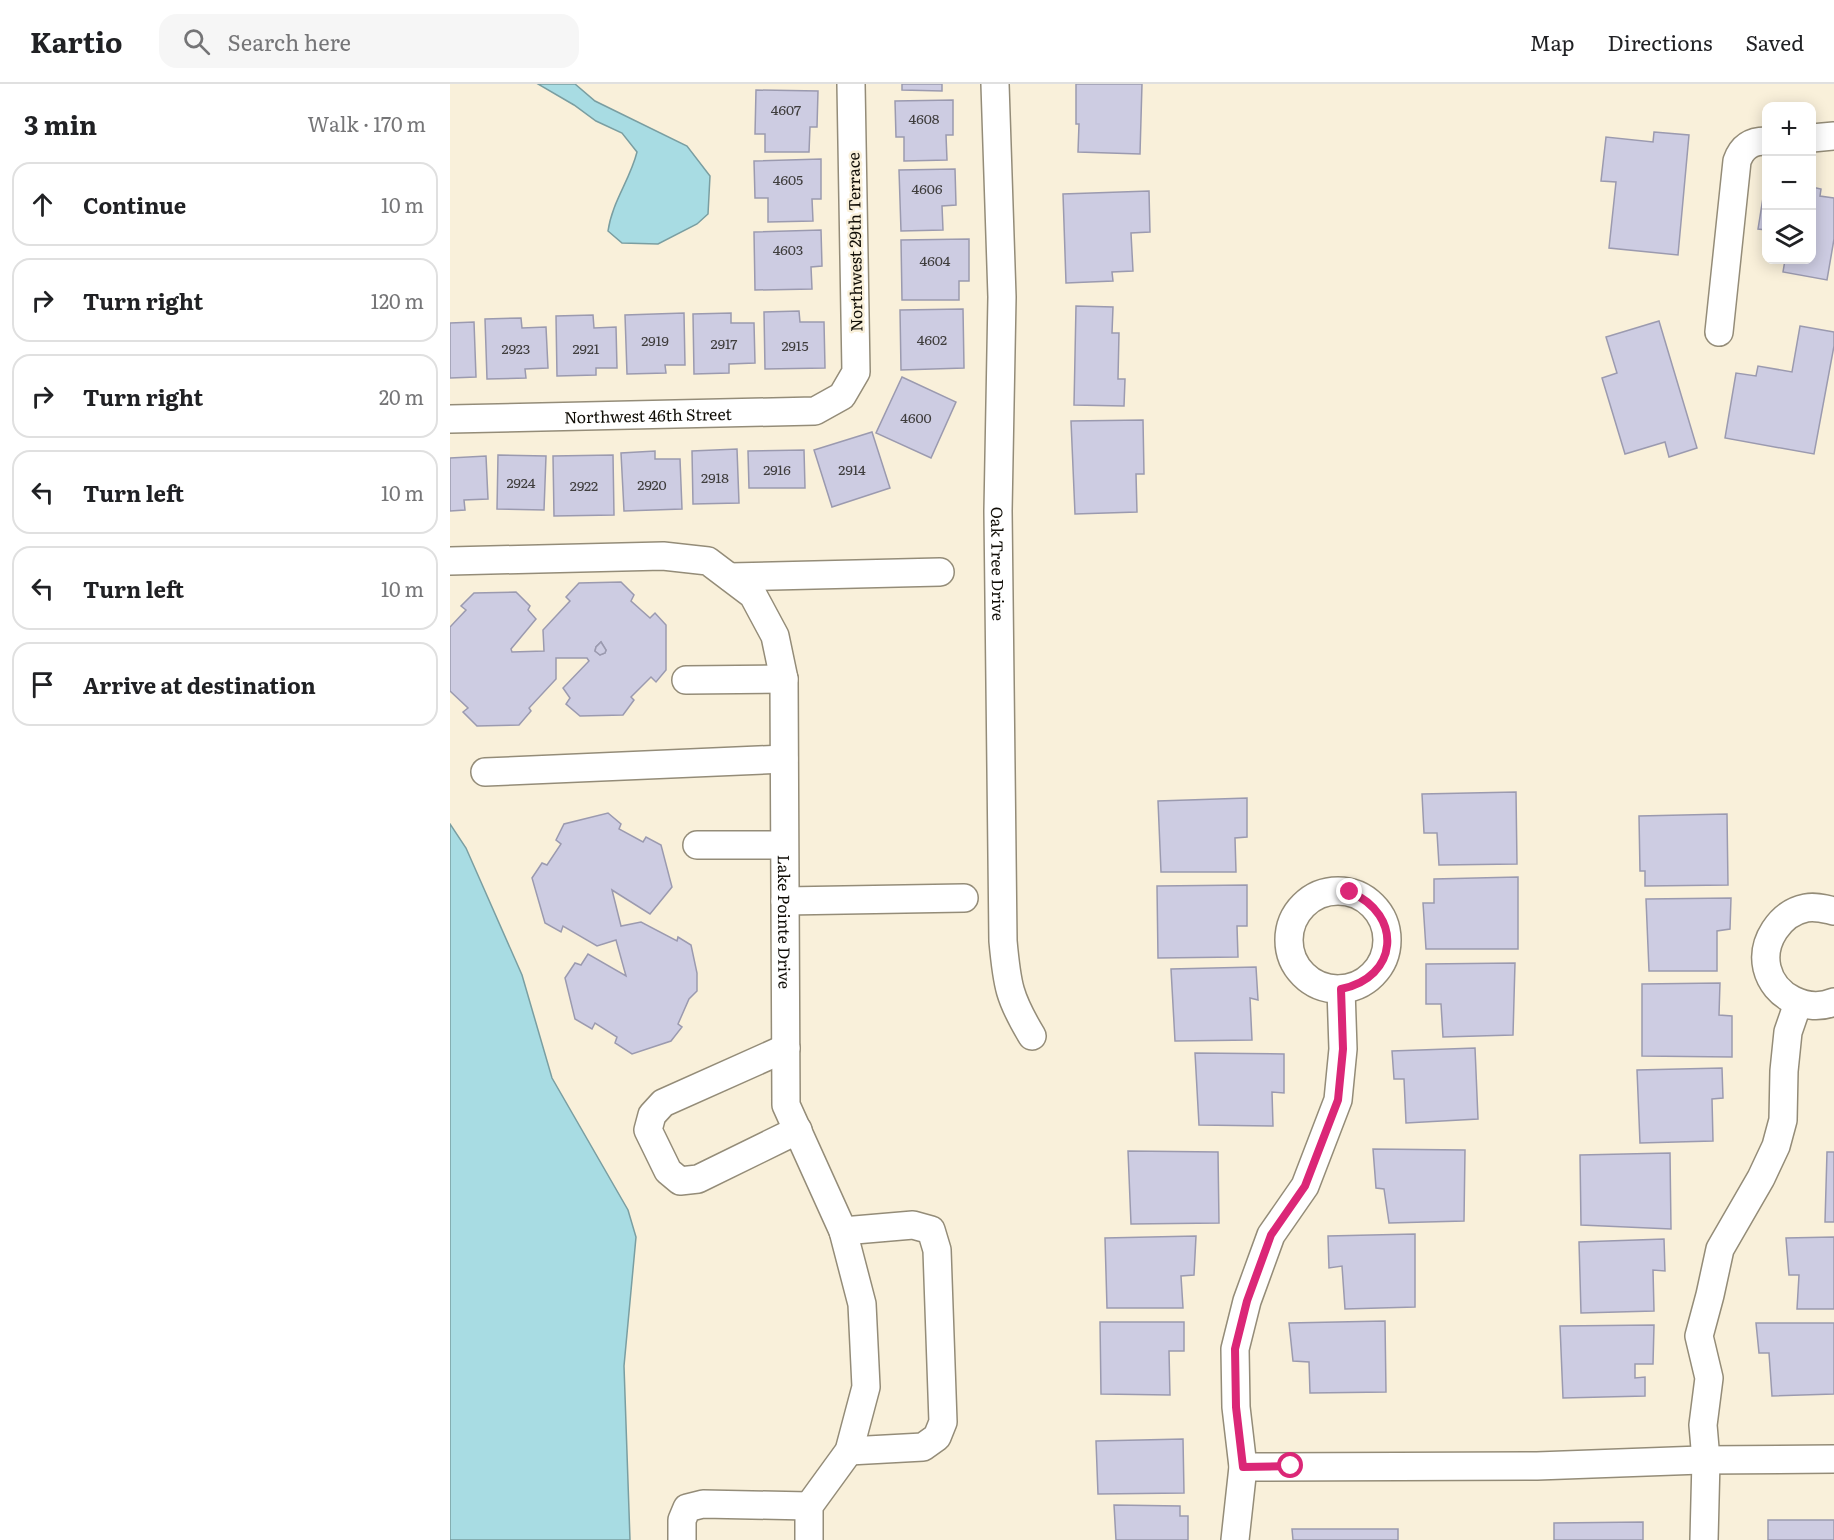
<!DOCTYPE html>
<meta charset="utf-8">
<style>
:root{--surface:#fff;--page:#f6f6f6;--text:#202124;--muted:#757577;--line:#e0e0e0}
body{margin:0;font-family:Literata,serif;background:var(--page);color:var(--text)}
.controls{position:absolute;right:18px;top:18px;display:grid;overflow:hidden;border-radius:12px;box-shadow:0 3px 15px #0003}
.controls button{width:54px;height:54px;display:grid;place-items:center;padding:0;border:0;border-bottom:2px solid var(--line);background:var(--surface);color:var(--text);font:30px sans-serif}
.stop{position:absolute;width:18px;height:18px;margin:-14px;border:4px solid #db2777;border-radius:50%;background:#fff}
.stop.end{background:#db2777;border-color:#fff;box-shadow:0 2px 6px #0008}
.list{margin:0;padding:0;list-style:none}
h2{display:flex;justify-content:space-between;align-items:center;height:78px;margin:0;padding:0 24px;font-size:26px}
h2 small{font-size:20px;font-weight:400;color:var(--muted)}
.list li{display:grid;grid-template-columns:39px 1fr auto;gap:18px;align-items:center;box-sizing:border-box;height:84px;margin:0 12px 12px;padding:0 12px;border:2px solid var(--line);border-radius:18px}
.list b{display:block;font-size:22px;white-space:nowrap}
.list em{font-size:20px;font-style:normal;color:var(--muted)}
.icon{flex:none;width:33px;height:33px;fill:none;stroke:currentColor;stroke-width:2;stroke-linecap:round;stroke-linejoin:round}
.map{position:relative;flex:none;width:1384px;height:1456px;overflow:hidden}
header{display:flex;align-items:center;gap:36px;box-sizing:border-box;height:84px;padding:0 30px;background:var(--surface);border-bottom:2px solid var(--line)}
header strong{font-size:28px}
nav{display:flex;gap:33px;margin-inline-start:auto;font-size:21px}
.search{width:420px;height:54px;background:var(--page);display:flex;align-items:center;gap:15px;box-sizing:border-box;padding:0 21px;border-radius:18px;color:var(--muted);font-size:22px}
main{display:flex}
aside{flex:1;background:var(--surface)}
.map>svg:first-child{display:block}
</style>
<header>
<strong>Kartio</strong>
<div class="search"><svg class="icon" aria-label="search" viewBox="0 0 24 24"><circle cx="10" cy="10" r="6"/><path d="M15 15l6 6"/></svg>Search here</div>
<nav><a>Map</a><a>Directions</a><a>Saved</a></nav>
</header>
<main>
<aside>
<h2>3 min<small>Walk · 170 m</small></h2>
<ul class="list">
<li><svg class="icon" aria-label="ahead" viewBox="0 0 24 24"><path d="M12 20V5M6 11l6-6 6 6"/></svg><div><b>Continue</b></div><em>10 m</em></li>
<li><svg class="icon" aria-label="right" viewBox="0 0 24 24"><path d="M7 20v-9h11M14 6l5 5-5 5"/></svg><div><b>Turn right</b></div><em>120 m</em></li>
<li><svg class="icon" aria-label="right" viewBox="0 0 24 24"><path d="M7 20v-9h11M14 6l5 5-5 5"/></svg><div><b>Turn right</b></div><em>20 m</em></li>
<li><svg class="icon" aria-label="left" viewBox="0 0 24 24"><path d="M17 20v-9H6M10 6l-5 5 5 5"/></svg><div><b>Turn left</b></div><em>10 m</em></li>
<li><svg class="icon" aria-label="left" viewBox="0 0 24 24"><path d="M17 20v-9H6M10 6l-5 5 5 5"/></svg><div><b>Turn left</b></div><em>10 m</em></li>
<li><svg class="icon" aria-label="arrive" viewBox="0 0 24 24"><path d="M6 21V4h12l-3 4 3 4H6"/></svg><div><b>Arrive at destination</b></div></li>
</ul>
</aside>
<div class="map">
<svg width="1384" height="1456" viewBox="0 0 1384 1456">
<rect width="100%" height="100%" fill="#f9f0da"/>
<!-- water -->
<g fill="#a8dce3" stroke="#7a9ea1" stroke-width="1.5">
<path d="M88,0H125L145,17L237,62L260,92L258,130L247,140L208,160L172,159L158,147C162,118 180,96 187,68L172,49L146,37L124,21Z"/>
<path d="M0,740L16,764L72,891L102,994L178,1126L186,1153L174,1282L180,1456H0Z"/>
</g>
<!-- building -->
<g fill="#cdcce2" stroke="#9b9aaf" stroke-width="1.5" fill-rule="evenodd">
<path d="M452,0H492V7L452,6Z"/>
<path d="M626,0H692L690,70L628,68L629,40H626Z"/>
<path d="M306,6L368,7L367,43H360L359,68H315V50H305Z"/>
<path d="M503,16V51H496L497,76L454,77V53H446L445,17Z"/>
<path d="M1204,48L1239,51L1228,171L1159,164L1166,98L1151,97L1156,53L1203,58Z"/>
<path d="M371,75V115H362L363,137L318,138V114H305L304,77Z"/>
<path d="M505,85L506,121L492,122L493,146L451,147L449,86Z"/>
<path d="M1316,95V146L1308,145Z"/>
<path d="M1362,103L1371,105L1370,112L1384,114V155L1377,196L1333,188L1335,176H1362Z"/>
<path d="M699,107L700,148L681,149L683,187L662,188L663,197L616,199L613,110Z"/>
<path d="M371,146L372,182L361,183L362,205L305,206L304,148Z"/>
<path d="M519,155V197H509V216H452L451,156Z"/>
<path d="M626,222L663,223L662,249H669L668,295H675L674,322L624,321Z"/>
<path d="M513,225L514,284L451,286L450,226Z"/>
<path d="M349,227L350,238H374L375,284L315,285L314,228Z"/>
<path d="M234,229L235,281H215L216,289L177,290L175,231Z"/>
<path d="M281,229V239H304L305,279L279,280V289L244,290L243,230Z"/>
<path d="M143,231L144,244L166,243L167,284H146V291L107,292L106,232Z"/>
<path d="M71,234L72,244L96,243L98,284L75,285L76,294L37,295L35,235Z"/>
<path d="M1209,237L1247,364L1219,373L1215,358L1175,370L1152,294L1167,289L1156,253Z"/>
<path d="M24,238L26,293L0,294V239Z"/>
<path d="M1350,242L1384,248V262L1364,370L1275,354L1286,289L1306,292L1308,282L1342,288Z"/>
<path d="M452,293L506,318L481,374L426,349Z"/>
<path d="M693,336L694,390H686L687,428L625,430L621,337Z"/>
<path d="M422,348L440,404L382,423L364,366Z"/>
<path d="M287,365L289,419L243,420L242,367Z"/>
<path d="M354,366L355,404H299L298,367Z"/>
<path d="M205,367V375H230L232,425L174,427L171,369Z"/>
<path d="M48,371L96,372L94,426L47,425Z"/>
<path d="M163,371L164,431L104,432L103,372Z"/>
<path d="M36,372L38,415L14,416L15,426L0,427V374Z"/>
<path d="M171,498L184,511L181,517L200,534L205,529L216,541V586L206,598L201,593L181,613L184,616L173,631L130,632L116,620L120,614L113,604L139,577L137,574H106V595L79,624L81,627L69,641L27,642L13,628L18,624L0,607V543L16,526L11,522L24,509L66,508L80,522L78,526L86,535L61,565L62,568L94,567L93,546L120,517L116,513L129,499ZM151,558L156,566L155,569L150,571L145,567L146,563Z"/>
<path d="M151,558L156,566L155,569L150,571L145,567L146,563Z"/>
<path d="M1066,708L1067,780L989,781L987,749H974L972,710Z"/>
<path d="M797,714V753L785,754L786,788H711L708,717Z"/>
<path d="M158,729L171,740L169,745L193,758L196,753L211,761L222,803L200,830L162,806L171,842L191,838L227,857L228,853L241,861L247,889V907L239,915L228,940L232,943L221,957L182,970L165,959L167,953L145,939L142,945L125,935L115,894L125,879L131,881L138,870L176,892L166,856L147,862L113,842L111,848L95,839L82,794L92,779L97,781L111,760L106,756L114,740Z"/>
<path d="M1277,730L1278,801L1195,802V787H1190L1189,732Z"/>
<path d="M1068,793V865H976L973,819H984V795Z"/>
<path d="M797,801V842H787L788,873L708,874L707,802Z"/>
<path d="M1281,814L1280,845L1267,847V887H1199L1196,815Z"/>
<path d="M1065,879L1063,951L993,953L991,920H976V880Z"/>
<path d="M806,883L808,916L800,914L802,956L725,957L721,885Z"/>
<path d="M1270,899L1269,931L1282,932V973L1192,972V900Z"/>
<path d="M1025,964L1028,1035L956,1039L954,995H944L942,967Z"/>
<path d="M745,969L834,970V1009L822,1008L823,1042L749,1041Z"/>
<path d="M1272,984L1273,1014L1262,1015L1263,1057L1190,1059L1187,986Z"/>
<path d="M923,1065L1015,1066L1014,1137L939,1139L934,1105L926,1104Z"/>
<path d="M678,1067L768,1068L769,1139L681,1140Z"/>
<path d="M1377,1068H1384V1138H1375Z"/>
<path d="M1220,1069L1221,1145L1131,1141L1130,1071Z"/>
<path d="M965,1150V1223L895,1225L892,1182L879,1184L878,1152Z"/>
<path d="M746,1152L744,1191L731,1192L733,1224H657L655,1154Z"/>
<path d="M1384,1153V1225H1347L1349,1191H1339L1336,1154Z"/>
<path d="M1214,1155L1215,1187L1203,1186L1204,1227L1131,1229L1129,1158Z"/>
<path d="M935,1237L936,1308L860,1309L859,1278L843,1277L839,1239Z"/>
<path d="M650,1238H734V1267H719L720,1311L651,1310Z"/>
<path d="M1306,1239H1384V1310L1322,1312L1319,1269H1309Z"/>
<path d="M1204,1241L1203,1280H1185V1294L1195,1293V1312L1113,1314L1110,1242Z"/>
<path d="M733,1355L734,1409L648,1410L646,1357Z"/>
<path d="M664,1421L730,1422V1432H738V1456H666Z"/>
<rect x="1318" y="1436" width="66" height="20"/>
<path d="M1193,1438V1456H1104V1439Z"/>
<path d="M842,1445H948V1456H843Z"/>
</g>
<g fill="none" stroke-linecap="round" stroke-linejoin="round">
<defs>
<g id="minor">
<path id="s1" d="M545,0L552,213L548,427L553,857C557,901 559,914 582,952"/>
<path d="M1362,54L1384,52"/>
<path d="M1269,248L1287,77C1292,63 1301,57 1316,57"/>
<path id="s2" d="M0,335L365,327L392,312L406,288L401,0"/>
<path id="s3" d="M0,477L213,472L258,477L303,511L325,552L334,595L336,1021L393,1147L412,1220L416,1303L399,1367L359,1422V1456"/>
<path d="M280,493L490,488"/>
<path d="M236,596L334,595"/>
<path d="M35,688L334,675"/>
<path d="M247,761H334"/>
<circle cx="888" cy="856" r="49"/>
<path d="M335,817L514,814"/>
<path d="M1384,827C1375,825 1366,822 1356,824C1330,829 1311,858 1317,884C1324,913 1357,929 1384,918"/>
<path d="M336,964L213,1019L202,1031L198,1046L218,1087L230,1097L248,1095L348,1046"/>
<path d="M393,1147L463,1141L481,1146L487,1166L493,1338L487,1353L473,1363L399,1367"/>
<path d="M793,1383L1087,1382L1251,1376L1384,1375"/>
<path d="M232,1456V1436L237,1424L253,1420L359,1422"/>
<path d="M785,1456L793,1383L786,1323L785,1265L797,1217L821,1151L855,1102L888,1016L893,965L891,905"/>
<path d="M1254,1456L1256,1376L1253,1341L1259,1294L1249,1252L1260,1211L1270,1165L1311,1094L1326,1062L1333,1036L1334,987L1338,948L1348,919"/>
</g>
</defs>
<!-- minor casing -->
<use href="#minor" stroke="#948c78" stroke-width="30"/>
<!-- minor -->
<use href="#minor" stroke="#fff" stroke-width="27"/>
</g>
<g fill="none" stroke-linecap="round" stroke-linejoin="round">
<!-- route -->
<path stroke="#db2777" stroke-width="8" d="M841,1382L793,1383L786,1323L785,1265L797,1217L821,1151L855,1102L888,1016L893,965L891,905C948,894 954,831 900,808"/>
</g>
<g text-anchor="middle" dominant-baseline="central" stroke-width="5" stroke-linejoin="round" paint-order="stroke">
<!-- number labels -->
<g font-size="14" fill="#3f3d3d">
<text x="336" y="25">4607</text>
<text x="474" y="34">4608</text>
<text x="338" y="95">4605</text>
<text x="477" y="104">4606</text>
<text x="338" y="165">4603</text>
<text x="485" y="176">4604</text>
<text x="482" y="255">4602</text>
<text x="205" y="256">2919</text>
<text x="274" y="259">2917</text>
<text x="345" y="261">2915</text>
<text x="66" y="264">2923</text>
<text x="136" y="264">2921</text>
<text x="466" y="333">4600</text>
<text x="327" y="385">2916</text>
<text x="402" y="385">2914</text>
<text x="265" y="393">2918</text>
<text x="71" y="398">2924</text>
<text x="202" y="400">2920</text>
<text x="134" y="401">2922</text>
</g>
<!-- street labels -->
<g font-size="16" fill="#100d06" stroke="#f9f0da">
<text transform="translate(404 158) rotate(-91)">Northwest 29th Terrace</text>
<text stroke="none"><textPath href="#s2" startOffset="198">Northwest 46th Street</textPath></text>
<text stroke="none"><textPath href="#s1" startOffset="480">Oak Tree Drive</textPath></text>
<text stroke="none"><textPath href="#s3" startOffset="648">Lake Pointe Drive</textPath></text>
</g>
</g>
</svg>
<div class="controls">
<button>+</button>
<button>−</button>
<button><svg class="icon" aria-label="layers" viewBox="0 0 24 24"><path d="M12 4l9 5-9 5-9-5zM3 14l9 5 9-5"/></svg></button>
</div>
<div class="stop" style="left:841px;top:1382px"></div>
<div class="stop end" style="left:900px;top:808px"></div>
</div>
</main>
